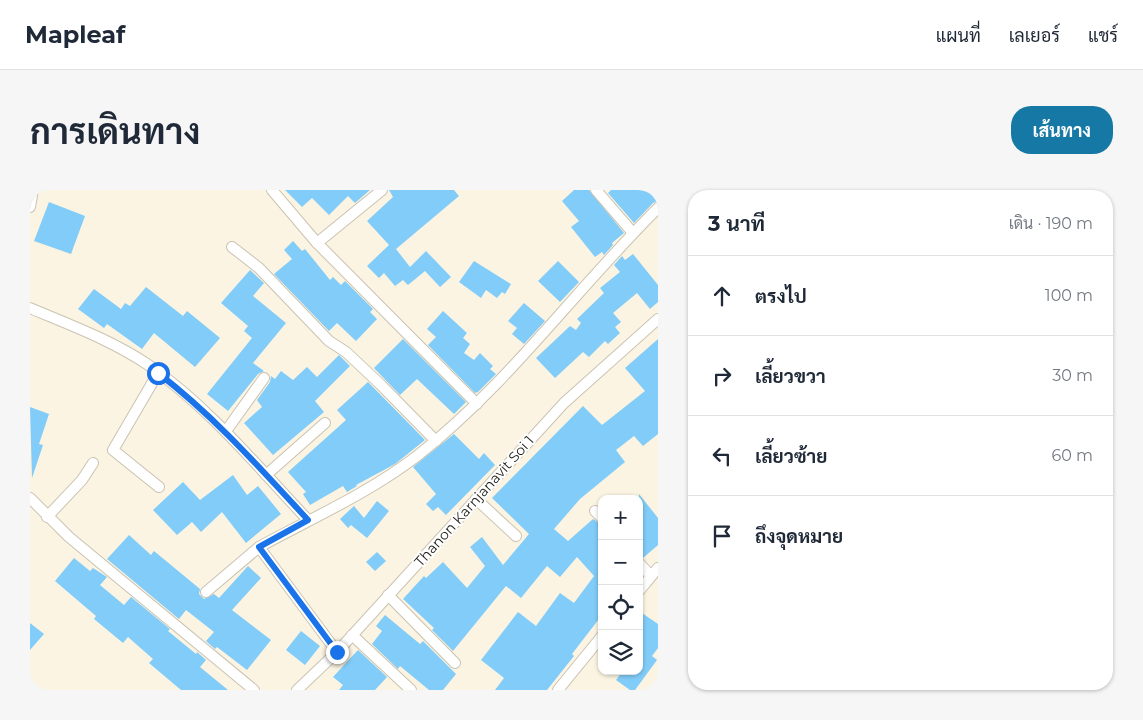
<!DOCTYPE html>
<html lang="th">
<meta charset="utf-8">
<style>
:root{--surface:#fff;--page:#f6f6f7;--text:#1f2937;--muted:#747a83;--line:#e0e1e3;--accent:#1678a4}
body{margin:0;font-family:Montserrat,Sarabun,sans-serif;background:var(--page);color:var(--text)}
.controls{position:absolute;right:15px;bottom:15px;display:grid;overflow:hidden;border-radius:10px;box-shadow:0 1px 4px #0004}
.controls button{width:45px;height:45px;display:grid;place-items:center;padding:0;border:0;border-bottom:1px solid var(--line);background:var(--surface);color:var(--text);font:25px sans-serif}
.stop{position:absolute;width:15px;height:15px;margin:-11px;border:4px solid #1a73e8;border-radius:50%;background:#fff}
.stop.end{background:#1a73e8;border-color:#fff;box-shadow:0 1px 5px #0008}
.list{margin:0;padding:0;list-style:none}
h2{display:flex;justify-content:space-between;align-items:center;height:65px;margin:0;padding:0 20px;font-size:21px}
h2 small{font-size:16px;font-weight:400;color:var(--muted)}
.list li{display:grid;grid-template-columns:32px 1fr auto;gap:15px;align-items:center;box-sizing:border-box;height:80px;padding:0 20px;border-top:1px solid var(--line)}
.list b{display:block;font-size:19px;white-space:nowrap}
.list em{font-size:16px;font-style:normal;color:var(--muted)}
.icon{flex:none;width:28px;height:28px;fill:none;stroke:currentColor;stroke-width:2;stroke-linecap:round;stroke-linejoin:round}
.map{position:relative;flex:none;width:628px;height:500px;overflow:hidden;border-radius:20px}
header{display:flex;align-items:center;gap:30px;box-sizing:border-box;height:70px;padding:0 25px;background:var(--surface);border-bottom:1px solid var(--line)}
header strong{font-size:24px}
nav{display:flex;gap:28px;margin-inline-start:auto;font-size:18px}
.intro{display:flex;align-items:center;justify-content:space-between;box-sizing:border-box;height:120px;padding:0 30px}
h1{margin:0;font-size:35px}
.button{padding:12px 22px;border-radius:20px;background:var(--accent);color:#fff;font-size:18px;font-weight:700}
main{display:flex;gap:30px;padding:0 30px}
aside{flex:1;background:var(--surface);border-radius:20px;box-shadow:0 1px 4px #0004}
.map>svg:first-child{display:block}
</style>
<header>
<strong>Mapleaf</strong>
<nav><a>แผนที่</a><a>เลเยอร์</a><a>แชร์</a></nav>
</header>
<div class="intro"><h1>การเดินทาง</h1><a class="button">เส้นทาง</a></div>
<main>
<div class="map">
<svg width="628" height="500" viewBox="0 0 628 500">
<rect width="100%" height="100%" fill="#fbf4e2"/>
<!-- building -->
<g fill="#81ccf8">
<path d="M255,0H340L325,13L318,6L299,25L282,8L272,17Z"/>
<path d="M359,0H424L429,6L366,59L380,77L396,61L421,87L410,97L395,81L378,95L373,90L365,96L354,83L349,88L337,76L359,55L337,31L363,7Z"/>
<path d="M544,0H559L594,43L582,53L583,55L574,65L572,62L565,67L541,37L549,31L532,11Z"/>
<path d="M581,0H628V11L623,13L604,33L578,3Z"/>
<path d="M19,12L55,26L41,64L4,51Z"/>
<path d="M263,51L272,61L275,59L300,90L303,87L311,95L315,91L343,119L340,122L347,129L326,151L307,133L299,141L244,84L262,69L254,60Z"/>
<path d="M603,64L628,95V112L620,119L607,103L583,123L591,132L585,137L590,143L578,154L575,151L559,167L553,162L525,188L506,168L540,136L546,140L551,133L547,129L574,103L570,98L590,82L584,75L592,66L595,70Z"/>
<path d="M444,71L481,94L475,104L472,102L467,108L456,100L451,108L429,92Z"/>
<path d="M528,71L549,92L530,112L508,91Z"/>
<path d="M220,80L234,93L223,106L256,133L223,173L234,181L228,184L198,221L177,204L222,148L214,141L218,136L191,113Z"/>
<path d="M116,97L153,126L157,121L190,148L165,177L124,143L112,159L77,134L74,138L48,119L64,99L91,119L95,113L100,116Z"/>
<path d="M494,113L515,131L494,154L482,144L487,138L478,131Z"/>
<path d="M413,121L437,143L433,148L440,154L434,163L444,170L450,163L463,176L460,179L466,184L448,202L445,203L398,155L406,147L397,139Z"/>
<path d="M373,149L436,212L424,224L387,189L370,205L344,178Z"/>
<path d="M628,149V244L613,256L604,246L586,260L595,272L550,309L524,339L538,351L563,329L572,335V425L542,464L544,466L517,500H465L474,488L451,470L488,422L506,436L530,403L544,413L564,386L547,367L530,387L517,376L491,408L476,396L423,461L402,440L404,438L373,409L394,386L396,388L413,372L437,398L455,376L440,357L452,347L473,375L499,344L462,308L553,216L572,235L615,201L595,178Z"/>
<path d="M309,165L320,176L285,211L294,222L243,265L214,233L232,217L227,210L240,192L241,186L245,189L251,181L263,190L277,177L287,187Z"/>
<path d="M338,192L395,250L365,274L326,295L327,296L317,302L313,296L280,315L273,304L276,302L258,282L316,230L307,220Z"/>
<path d="M0,217L19,224L9,254L13,255L2,288Z"/>
<path d="M424,244L449,269L454,263L465,275L416,325L408,317L403,321L396,314L406,304L383,277Z"/>
<path d="M203,285L217,305L228,296L251,324L216,353L192,322L171,342L162,332L147,345L123,320L153,292L170,310Z"/>
<path d="M609,304L628,328V355L613,368L609,366Z"/>
<path d="M347,311L359,321L337,348L321,335L318,338L310,329L324,316L334,328Z"/>
<path d="M99,345L121,365L124,361L170,399L169,404L174,409L184,404L189,408L218,376L231,388L202,420L241,450L217,480L187,457L185,459L176,451L184,442L156,420L149,429L77,369Z"/>
<path d="M347,362L356,371L345,381L336,372Z"/>
<path d="M44,368L60,381L63,378L77,387L70,395L94,415L101,407L140,439L138,441L166,464L167,462L176,470L170,477L198,500H151L119,473L123,469L98,447L93,453L64,429L66,426L25,391Z"/>
<path d="M609,421L628,434V458L622,466L627,470L605,500H600L586,490L593,481H609Z"/>
<path d="M355,425L390,454L393,451L426,484L413,500H399L370,476L368,479L342,454L352,441L346,436Z"/>
<path d="M0,433L14,444L0,460Z"/>
<path d="M271,441L290,456L275,475L256,460Z"/>
<path d="M328,460L357,487L345,500H309L313,495L303,487Z"/>
</g>
<g fill="none" stroke-linecap="round" stroke-linejoin="round">
<defs>
<g id="street">
<path d="M242,0L287,53L447,214"/>
<path d="M566,0L603,43"/>
<path d="M0,17L3,0"/>
<path d="M287,53L352,0"/>
<path d="M202,57L229,78L299,151L316,162L350,194L406,251"/>
<path d="M0,118C40,135 81,150 117,174C179,217 227,276 278,330"/>
<path d="M128,183L83,260L129,297"/>
<path d="M196,241L234,188"/>
<path d="M236,285L295,233"/>
<path d="M0,308L39,347L224,500"/>
<path d="M446,309L486,346"/>
<path d="M565,321L572,328"/>
<path d="M17,327L52,290L63,273"/>
<path d="M609,373L621,386"/>
<path d="M609,401L628,378"/>
<path d="M176,402L229,357"/>
<path d="M358,405L425,473"/>
<path d="M322,445L381,500"/>
<path d="M307,462L229,357C282,328 339,303 387,266C478,195 546,99 628,18"/>
<path d="M267,500L307,462L534,213L628,129"/>
<path d="M528,500L572,446"/>
</g>
</defs>
<!-- street casing -->
<use href="#street" stroke="#cac3b2" stroke-width="12"/>
<!-- street -->
<use href="#street" stroke="#fff" stroke-width="10"/>
</g>
<g fill="none" stroke-linecap="round" stroke-linejoin="round">
<!-- route -->
<path stroke="#1a73e8" stroke-width="6" d="M128,183C184,226 230,278 278,330L229,357L307,462"/>
</g>
<g text-anchor="middle" dominant-baseline="central" stroke-width="4" stroke-linejoin="round" paint-order="stroke">
<!-- street labels -->
<g font-size="14" fill="#211f18" stroke="#fff">
<text transform="translate(444 311) rotate(-48)">Thanon Karnjanavit Soi 1</text>
</g>
</g>
</svg>
<div class="controls">
<button>+</button>
<button>−</button>
<button><svg class="icon" aria-label="locate" viewBox="0 0 24 24"><circle cx="12" cy="12" r="6"/><path d="M12 2v4M12 18v4M2 12h4M18 12h4"/></svg></button>
<button><svg class="icon" aria-label="layers" viewBox="0 0 24 24"><path d="M12 4l9 5-9 5-9-5zM3 14l9 5 9-5"/></svg></button>
</div>
<div class="stop" style="left:128px;top:183px"></div>
<div class="stop end" style="left:307px;top:462px"></div>
</div>
<aside>
<h2>3 นาที<small>เดิน · 190 m</small></h2>
<ul class="list">
<li><svg class="icon" aria-label="ahead" viewBox="0 0 24 24"><path d="M12 20V5M6 11l6-6 6 6"/></svg><div><b>ตรงไป</b></div><em>100 m</em></li>
<li><svg class="icon" aria-label="right" viewBox="0 0 24 24"><path d="M7 20v-9h11M14 6l5 5-5 5"/></svg><div><b>เลี้ยวขวา</b></div><em>30 m</em></li>
<li><svg class="icon" aria-label="left" viewBox="0 0 24 24"><path d="M17 20v-9H6M10 6l-5 5 5 5"/></svg><div><b>เลี้ยวซ้าย</b></div><em>60 m</em></li>
<li><svg class="icon" aria-label="arrive" viewBox="0 0 24 24"><path d="M6 21V4h12l-3 4 3 4H6"/></svg><div><b>ถึงจุดหมาย</b></div></li>
</ul>
</aside>
</main>
